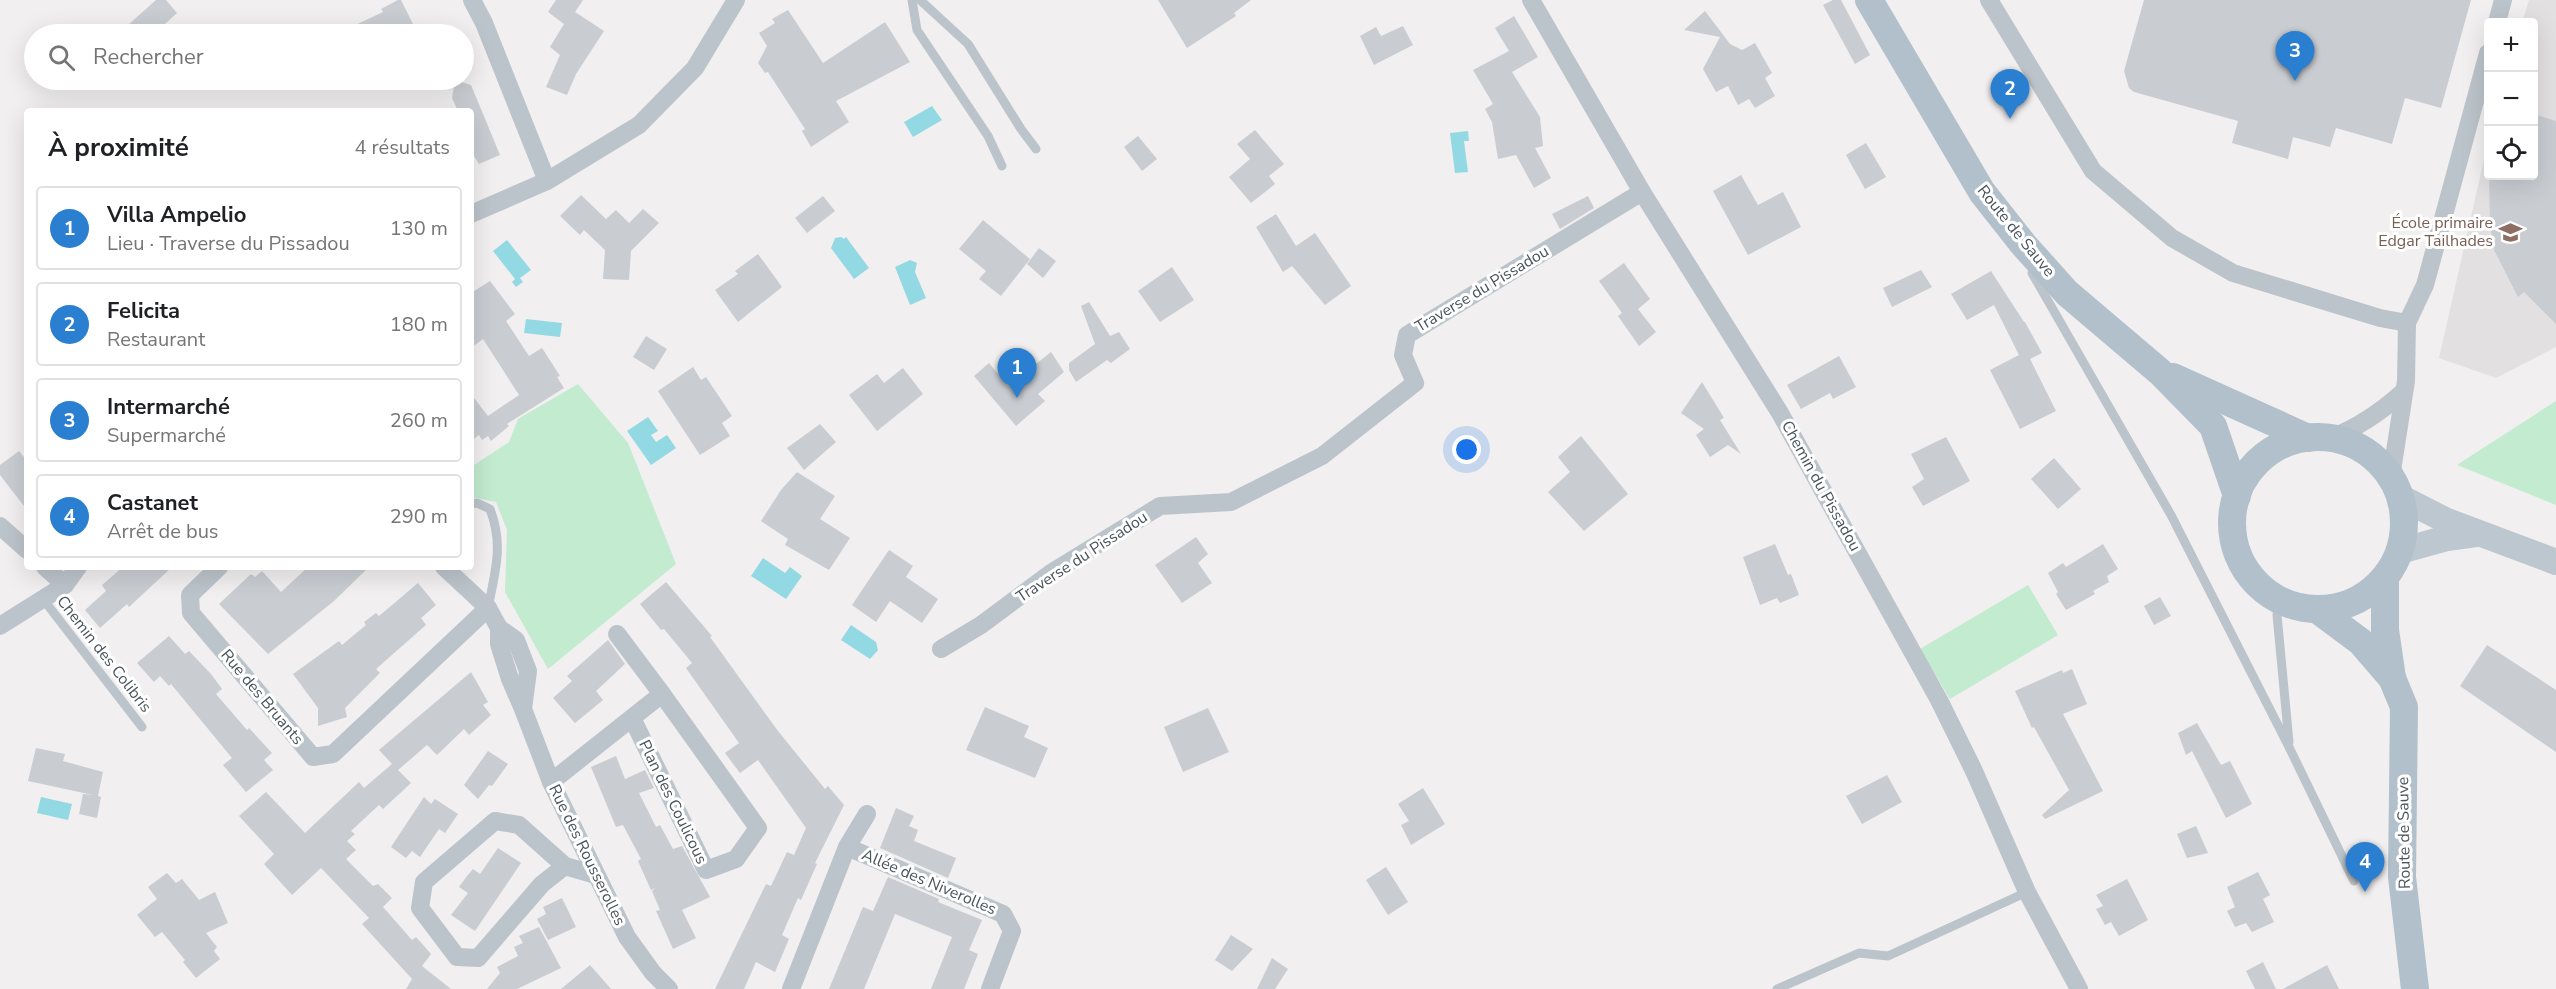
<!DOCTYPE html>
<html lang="fr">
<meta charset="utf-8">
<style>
:root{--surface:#fff;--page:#f2f2f2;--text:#202124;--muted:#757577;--line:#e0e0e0;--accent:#2a7fd0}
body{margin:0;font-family:"Nunito Sans",sans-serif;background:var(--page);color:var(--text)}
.controls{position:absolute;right:18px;top:18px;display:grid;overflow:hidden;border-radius:6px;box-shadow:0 6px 24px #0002}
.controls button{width:54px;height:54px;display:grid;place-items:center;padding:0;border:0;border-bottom:2px solid var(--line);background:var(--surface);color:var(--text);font:30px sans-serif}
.you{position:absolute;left:1467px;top:450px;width:21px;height:21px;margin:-15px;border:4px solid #fff;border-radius:50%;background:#1a73e8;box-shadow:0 0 0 9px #1a73e833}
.badge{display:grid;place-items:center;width:39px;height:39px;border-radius:50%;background:var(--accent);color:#fff;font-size:20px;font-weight:700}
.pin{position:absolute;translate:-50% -50px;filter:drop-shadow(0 2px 3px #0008)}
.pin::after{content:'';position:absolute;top:32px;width:21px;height:18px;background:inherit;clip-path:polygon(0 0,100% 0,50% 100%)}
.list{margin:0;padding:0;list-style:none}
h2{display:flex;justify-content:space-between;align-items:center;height:78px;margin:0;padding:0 24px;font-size:26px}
h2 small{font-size:20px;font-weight:400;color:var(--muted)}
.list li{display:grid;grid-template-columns:39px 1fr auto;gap:18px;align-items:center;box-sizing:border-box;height:84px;margin:0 12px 12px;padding:0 12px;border:2px solid var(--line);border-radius:6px}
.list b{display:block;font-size:22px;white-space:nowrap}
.list p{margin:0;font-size:20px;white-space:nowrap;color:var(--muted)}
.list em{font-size:20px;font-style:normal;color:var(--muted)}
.icon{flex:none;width:33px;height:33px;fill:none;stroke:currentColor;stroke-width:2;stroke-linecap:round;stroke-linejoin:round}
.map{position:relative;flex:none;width:2556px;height:989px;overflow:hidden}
.search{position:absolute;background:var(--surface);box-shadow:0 6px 24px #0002;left:24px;top:24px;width:450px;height:66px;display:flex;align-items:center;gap:15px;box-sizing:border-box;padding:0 21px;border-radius:33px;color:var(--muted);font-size:22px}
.panel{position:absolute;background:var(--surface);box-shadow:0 6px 24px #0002;left:24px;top:108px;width:450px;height:462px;border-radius:6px}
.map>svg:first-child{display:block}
</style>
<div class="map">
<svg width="2556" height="989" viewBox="0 0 2556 989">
<rect width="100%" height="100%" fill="#f1efef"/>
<!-- education -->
<path fill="#e2e0e1" d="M2529,0H2556V347L2496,378L2439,358L2488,142V176H2534V22H2522Z"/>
<!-- green -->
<g fill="#c2ebcf">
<path d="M578,384L628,443L676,564L548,669L505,592L507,530L496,502L471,497V467L509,442L518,419Z"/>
<path d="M2556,401V505L2457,465Z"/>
<path d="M2028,585L2058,635L1950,699L1920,649Z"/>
</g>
<!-- water -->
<g fill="#93d9e4">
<path d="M932,106L942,120L913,137L904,122Z"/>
<path d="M1468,131L1469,141H1464L1468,172L1455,173L1450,133Z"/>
<path d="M841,237L844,239L846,237L869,268L854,279L831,248L835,238Z"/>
<path d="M507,240L531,270L520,278L523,282L516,287L512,282L515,279L493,251Z"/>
<path d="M910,260L917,263L915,272L926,298L910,305L895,267Z"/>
<path d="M526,319L562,323L560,337L524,333Z"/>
<path d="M648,417L658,431L651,435L656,442L667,435L676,448L651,465L627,431Z"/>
<path d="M763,558L785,573L790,567L802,576L786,599L751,576Z"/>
<path d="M851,625L876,642L878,650L870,659L841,640Z"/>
<path d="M41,797L72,804L68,820L37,813Z"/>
</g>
<!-- building -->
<g fill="#c9cdd1">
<path d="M156,0H166L177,13L165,24V34H118Z"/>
<path d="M398,0H401L418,34H336L383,12L381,9Z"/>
<path d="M556,0H583L575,12L604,31L576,74L567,95L546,87L560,55L550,47L564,24L548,12Z"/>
<path d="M1158,0H1251L1234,13L1236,16L1187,48Z"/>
<path d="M1833,0H1841L1870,55L1855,64L1823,5Z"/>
<path d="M2144,0H2471L2441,108L2405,98L2392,144L2336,128L2330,147L2293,137L2288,159L2232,143L2238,121L2134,92L2129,88L2124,71Z"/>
<path d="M788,10L823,63L885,22L910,62L836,101L849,122L811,147L802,131L805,129L768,72L765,73L758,63L767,46L759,33L775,23L772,19Z"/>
<path d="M1705,11L1730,44L1742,50L1755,43L1772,73L1765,78L1775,96L1755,108L1749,99L1738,105L1728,86L1716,92L1703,69L1720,37L1684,30Z"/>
<path d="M1514,16L1538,57L1512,72L1540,117L1543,146L1535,148L1551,178L1534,188L1516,155L1498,159L1492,122L1485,109L1493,104L1473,70L1509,51L1495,28Z"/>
<path d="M1403,26L1413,45L1374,65L1360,36L1376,27L1381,36Z"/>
<path d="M455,80L471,85L500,155L479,164L471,151V111H458L452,98Z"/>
<path d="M2534,114L2556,121V324L2524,292L2518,297L2494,250L2490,225L2489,176H2534Z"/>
<path d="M1255,130L1284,164L1269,176L1275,184L1251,203L1229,177L1250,159L1237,144Z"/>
<path d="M1138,136L1157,159L1142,171L1124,147Z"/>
<path d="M1866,143L1886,177L1865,189L1846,155Z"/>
<path d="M1741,175L1758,205L1783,192L1801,227L1748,255L1713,191Z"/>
<path d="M581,195L606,219L616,210L629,223L643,209L659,223L631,251L629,280L603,279L605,250L584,230L580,235L560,216Z"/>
<path d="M823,196L835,211L807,233L795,218Z"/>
<path d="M1588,196L1594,208L1560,229L1552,214Z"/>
<path d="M1276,214L1296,246L1315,233L1351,286L1325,305L1292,266L1283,272L1256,227Z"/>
<path d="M983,220L1030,259L1001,296L979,279L986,271L959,249Z"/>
<path d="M1039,248L1056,261L1043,278L1027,264Z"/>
<path d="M758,254L782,287L738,322L715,290L738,274L735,271Z"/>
<path d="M1624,263L1650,299L1638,309L1656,332L1639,346L1618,316L1622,313L1599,281Z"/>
<path d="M1172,267L1194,300L1160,322L1138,291Z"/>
<path d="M1921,270L1932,287L1892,307L1883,288Z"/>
<path d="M1991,271L2024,322H2025L2042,353L2030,359L2056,411L2020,429L1990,370L2019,355L1994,305L1967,320L1951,294Z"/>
<path d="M490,281L515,314L506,321L529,356L542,348L560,376L557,377L564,388L507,424L509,426L491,441L488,436L482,440L479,435L471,441V394L488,416L519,395L483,339L471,348V293Z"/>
<path d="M1089,302L1110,336L1119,332L1130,349L1111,363L1107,360L1076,382L1069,370V363L1095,344L1081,306Z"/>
<path d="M646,336L667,349L654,370L633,357Z"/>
<path d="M1051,352L1064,372L1038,394L1045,401L1016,426L974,376L989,363L1008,386Z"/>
<path d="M1839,356L1856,387L1833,399L1830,393L1801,409L1787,385Z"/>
<path d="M693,367L701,380L706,377L732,416L722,423L730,436L700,455L658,391Z"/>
<path d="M903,368L923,394L877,431L849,395L877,374L884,383Z"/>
<path d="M1702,382L1724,418L1720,420L1741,454L1728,445L1710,457L1696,435L1704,429L1681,413Z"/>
<path d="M820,424L836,442L804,470L787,448Z"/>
<path d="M1581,436L1628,494L1584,531L1548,492L1570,472L1558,457Z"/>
<path d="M1946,437L1970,481L1923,506L1912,487L1924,479L1911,454Z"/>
<path d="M19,451L27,461V510L0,475V465Z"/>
<path d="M2054,458L2081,489L2058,509L2031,479Z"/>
<path d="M797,472L835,496L820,519L850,538L829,570L785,545L788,539L761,521L781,490Z"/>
<path d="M1196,537L1208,554L1198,563L1212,583L1182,603L1155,565Z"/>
<path d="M1775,544L1788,575L1791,574L1799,595L1780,603L1777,598L1760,605L1743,557Z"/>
<path d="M2103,544L2118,569L2107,576L2109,582L2093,591L2095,594L2066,610L2056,594L2058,592L2048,573L2063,563L2066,567Z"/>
<path d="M889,550L913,566L906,577L938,599L922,623L890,601L876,622L852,605Z"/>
<path d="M123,567H172L129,607L127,604L100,628L85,610L106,591L102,585Z"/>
<path d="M308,567H369L334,601L268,654L219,604L251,574L255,577L262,571L281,592Z"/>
<path d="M666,582L712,636L710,637L778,731L825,789L828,786L844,805L815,863L817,864L801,900L798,898L782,935L789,939L775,972L756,962L744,989H715L766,884L771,886L787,852L794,855L806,828L758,760L740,773L725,753L739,743L686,668L692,663L664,629L661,630L640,604Z"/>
<path d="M418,583L436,605L421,618L426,625L376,669L380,673L345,708L347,717L318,726V708L293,674L339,641L342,645L366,625L364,622L376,613L379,616Z"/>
<path d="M2160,597L2171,616L2154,625L2144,606Z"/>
<path d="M169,636L185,654L189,651L211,674L222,689L216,694L247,730L249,728L272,753L264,760L273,770L246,792L223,765L232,758L171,684L169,686L160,676L154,682L137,663Z"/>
<path d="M608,640L625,664L596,691L603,700L575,723L553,698L572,681L567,676Z"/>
<path d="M2487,645L2556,690V752L2460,686Z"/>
<path d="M2072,669L2087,704L2063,714L2103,791L2045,819L2042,815L2069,790L2034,727L2032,728L2015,691L2062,670L2063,673Z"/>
<path d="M471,672L488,702L483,705L491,715L469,735L464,729L437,755L427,745L398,770L411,783L383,809L379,805L351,831L355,834L347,841L356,850L346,859L373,886L378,884L392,898L383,907L412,940L416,937L431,954L422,966L451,989H406L412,979L362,924L369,918L321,868L292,895L264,864L274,854L239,816L266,792L305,833L359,782L364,788L392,764L379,750Z"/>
<path d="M985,707L1029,726L1024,737L1048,748L1035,778L966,750Z"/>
<path d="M1208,708L1229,752L1183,772L1164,727Z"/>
<path d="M2197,723L2221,765L2230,761L2252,804L2226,818L2192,751L2186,755L2178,733Z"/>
<path d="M36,748L65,754L63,761L103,772L98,796L101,797L97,818L79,814L83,794L93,795L28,781Z"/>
<path d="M488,751L508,764L492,786L489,785L478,799L464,785Z"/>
<path d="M616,756L625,779L645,770L654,788L639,793L656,827L660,825L673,849L682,846L710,897L682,910L696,938L673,949L656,911L660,910L652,891L655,888L651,890L638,861L641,859L623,825L616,827L591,767Z"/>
<path d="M1887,775L1902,802L1862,824L1846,796Z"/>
<path d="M1423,788L1445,824L1411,845L1401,825L1409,821L1398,804Z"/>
<path d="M424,797L431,804L435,799L458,814L445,833L439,829L420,857L412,851L406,858L391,847Z"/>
<path d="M896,808L914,816L909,826L918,830L914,841L956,858L948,878L880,848Z"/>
<path d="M2196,826L2208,853L2187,858L2177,834Z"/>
<path d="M498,848L521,863L475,931L451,915L468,893L459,887L467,876L473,869L480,874Z"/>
<path d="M1386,867L1408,902L1388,915L1366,880Z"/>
<path d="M2258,872L2270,895L2263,899L2274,922L2252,932L2246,923L2235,927L2227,911L2235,907L2227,887Z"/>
<path d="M167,873L176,883L182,879L199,900L215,892L228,923L206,933L217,947L214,951L220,959L196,978L183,962L185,960L162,932L155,937L137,915L157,899L148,887Z"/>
<path d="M888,877L939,899L938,902L982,920L969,950L978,954L964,989H931L952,937L895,914L864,989H829L863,907L873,911Z"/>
<path d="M2127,879L2148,920L2119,936L2111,922L2105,925L2096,909L2103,906L2096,895Z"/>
<path d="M562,898L576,927L548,940L537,919L546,914L543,907Z"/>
<path d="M539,927L561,968L517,989H487L500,973L497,967L518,956L514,947L523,943L519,936Z"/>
<path d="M1231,935L1253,949L1232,971L1215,960Z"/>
<path d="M1272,958L1288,969L1275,989H1257Z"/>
<path d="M2263,962L2276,989H2255L2246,971Z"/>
<path d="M590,965L611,989H561Z"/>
<path d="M2327,965L2339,989H2283Z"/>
</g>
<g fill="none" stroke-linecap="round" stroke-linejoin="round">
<!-- lane -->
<g stroke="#bcc4cb" stroke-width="9">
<path d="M912,0L917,30L988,136L1002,166"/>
<path d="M920,0L968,44L1021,129L1036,149"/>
<path d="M2032,273L2171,515L2289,747L2354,881"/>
<path d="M471,504L477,503L490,509C504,545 495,572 488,608"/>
<path d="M43,599L142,727"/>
<path d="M2280,600L2277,615L2289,742"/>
<path d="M1777,989L1859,953L1888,956L2027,892"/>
</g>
<!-- street -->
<g stroke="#bcc4cb" stroke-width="18">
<path d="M472,0L484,23L547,181"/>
<path d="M1531,0L1642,192L1780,413L1939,700L1974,771L2027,892L2079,989"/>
<path d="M1989,0L2093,171L2172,238L2233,273L2380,318L2407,323"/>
<path d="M2497,22L2503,0"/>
<path d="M471,214L547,181L639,125L695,68L736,0"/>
<path d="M2331,438C2359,427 2381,412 2403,392"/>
<path d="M2391,477L2406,381L2407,323L2425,285L2488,53"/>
<path d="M0,526L27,550"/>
<path d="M45,567L65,585"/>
<path d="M219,567L190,595L191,613L313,757L333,754L488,608"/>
<path d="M444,567L488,608L499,628L516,640L528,671L523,709"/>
<path d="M0,626L65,585L78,567"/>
<path d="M499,628V644L510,679L523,709L551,782L627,937L653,973L669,989"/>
<path d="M617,634L662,694"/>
<path d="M941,649L981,625L1051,573L1160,506L1231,502L1322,456L1415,383L1403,355L1407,335L1642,192"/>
<path d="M551,782L662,694L758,828L736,859L706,870L632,718"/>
<path d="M847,847L1003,914L1012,931L990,989"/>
<path d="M565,866L519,825L495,821L424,882L420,908L457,957L478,958L542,884L565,866L596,875"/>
<path d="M791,989L847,847L867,814"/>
</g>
<!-- secondary -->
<g stroke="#bdc7cf" stroke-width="26">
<path d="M2400,497L2447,521L2556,562"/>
<path d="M2400,551L2447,538L2476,534"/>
</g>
<!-- primary -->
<g stroke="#b1c0cb" stroke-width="28">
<path d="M1869,0L1982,192L2023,244L2067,293L2160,372L2213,426L2237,496"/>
<path d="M2173,377L2308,438"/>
<circle cx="2318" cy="523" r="86"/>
<path d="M2385,578V630L2392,678L2404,707L2402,877L2415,989"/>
<path d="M2318,610L2361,642L2392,678"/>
</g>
</g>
<!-- icons -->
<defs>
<symbol id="school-bare" viewBox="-9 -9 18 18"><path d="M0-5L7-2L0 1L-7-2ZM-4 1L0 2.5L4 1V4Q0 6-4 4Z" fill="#8d6e63" stroke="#fff" stroke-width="2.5" paint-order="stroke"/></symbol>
</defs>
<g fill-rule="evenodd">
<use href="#school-bare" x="2494" y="216" width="33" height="33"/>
</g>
<g text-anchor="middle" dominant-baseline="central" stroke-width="6" stroke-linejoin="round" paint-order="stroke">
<!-- education labels -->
<g font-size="16" fill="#785e54" stroke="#fff" text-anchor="end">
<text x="2493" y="223">École primaire<tspan x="2493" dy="18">Edgar Tailhades</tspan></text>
</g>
<!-- street labels -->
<g font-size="16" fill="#49545b" stroke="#fff">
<text transform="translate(2016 231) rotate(51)">Route de Sauve</text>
<text transform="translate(1482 289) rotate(-31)">Traverse du Pissadou</text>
<text transform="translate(1821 486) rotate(61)">Chemin du Pissadou</text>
<text transform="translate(1082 557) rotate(-33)">Traverse du Pissadou</text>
<text transform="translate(104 654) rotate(52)">Chemin des Colibris</text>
<text transform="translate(262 697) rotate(50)">Rue des Bruants</text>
<text transform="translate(673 802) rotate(64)">Plan des Coulicous</text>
<text transform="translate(2404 833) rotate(-91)">Route de Sauve</text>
<text transform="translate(587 855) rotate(64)">Rue des Rousserolles</text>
<text transform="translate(929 882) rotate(23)">Allée des Niverolles</text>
</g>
</g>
</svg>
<div class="controls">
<button>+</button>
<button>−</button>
<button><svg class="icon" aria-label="locate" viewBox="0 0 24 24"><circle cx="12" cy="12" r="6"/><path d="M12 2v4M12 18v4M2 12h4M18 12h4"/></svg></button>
</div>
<div class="you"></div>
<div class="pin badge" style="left:1017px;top:398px">1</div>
<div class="pin badge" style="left:2010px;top:119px">2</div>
<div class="pin badge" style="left:2295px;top:81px">3</div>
<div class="pin badge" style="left:2365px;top:892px">4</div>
<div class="search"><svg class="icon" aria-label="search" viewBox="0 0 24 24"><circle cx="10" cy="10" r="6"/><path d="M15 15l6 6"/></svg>Rechercher</div>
<section class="panel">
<h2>À proximité<small>4 résultats</small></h2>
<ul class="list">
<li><span class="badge">1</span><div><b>Villa Ampelio</b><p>Lieu · Traverse du Pissadou</p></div><em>130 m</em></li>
<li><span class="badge">2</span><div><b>Felicita</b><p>Restaurant</p></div><em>180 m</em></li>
<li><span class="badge">3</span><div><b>Intermarché</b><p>Supermarché</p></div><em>260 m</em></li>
<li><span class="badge">4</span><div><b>Castanet</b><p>Arrêt de bus</p></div><em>290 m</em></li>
</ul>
</section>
</div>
